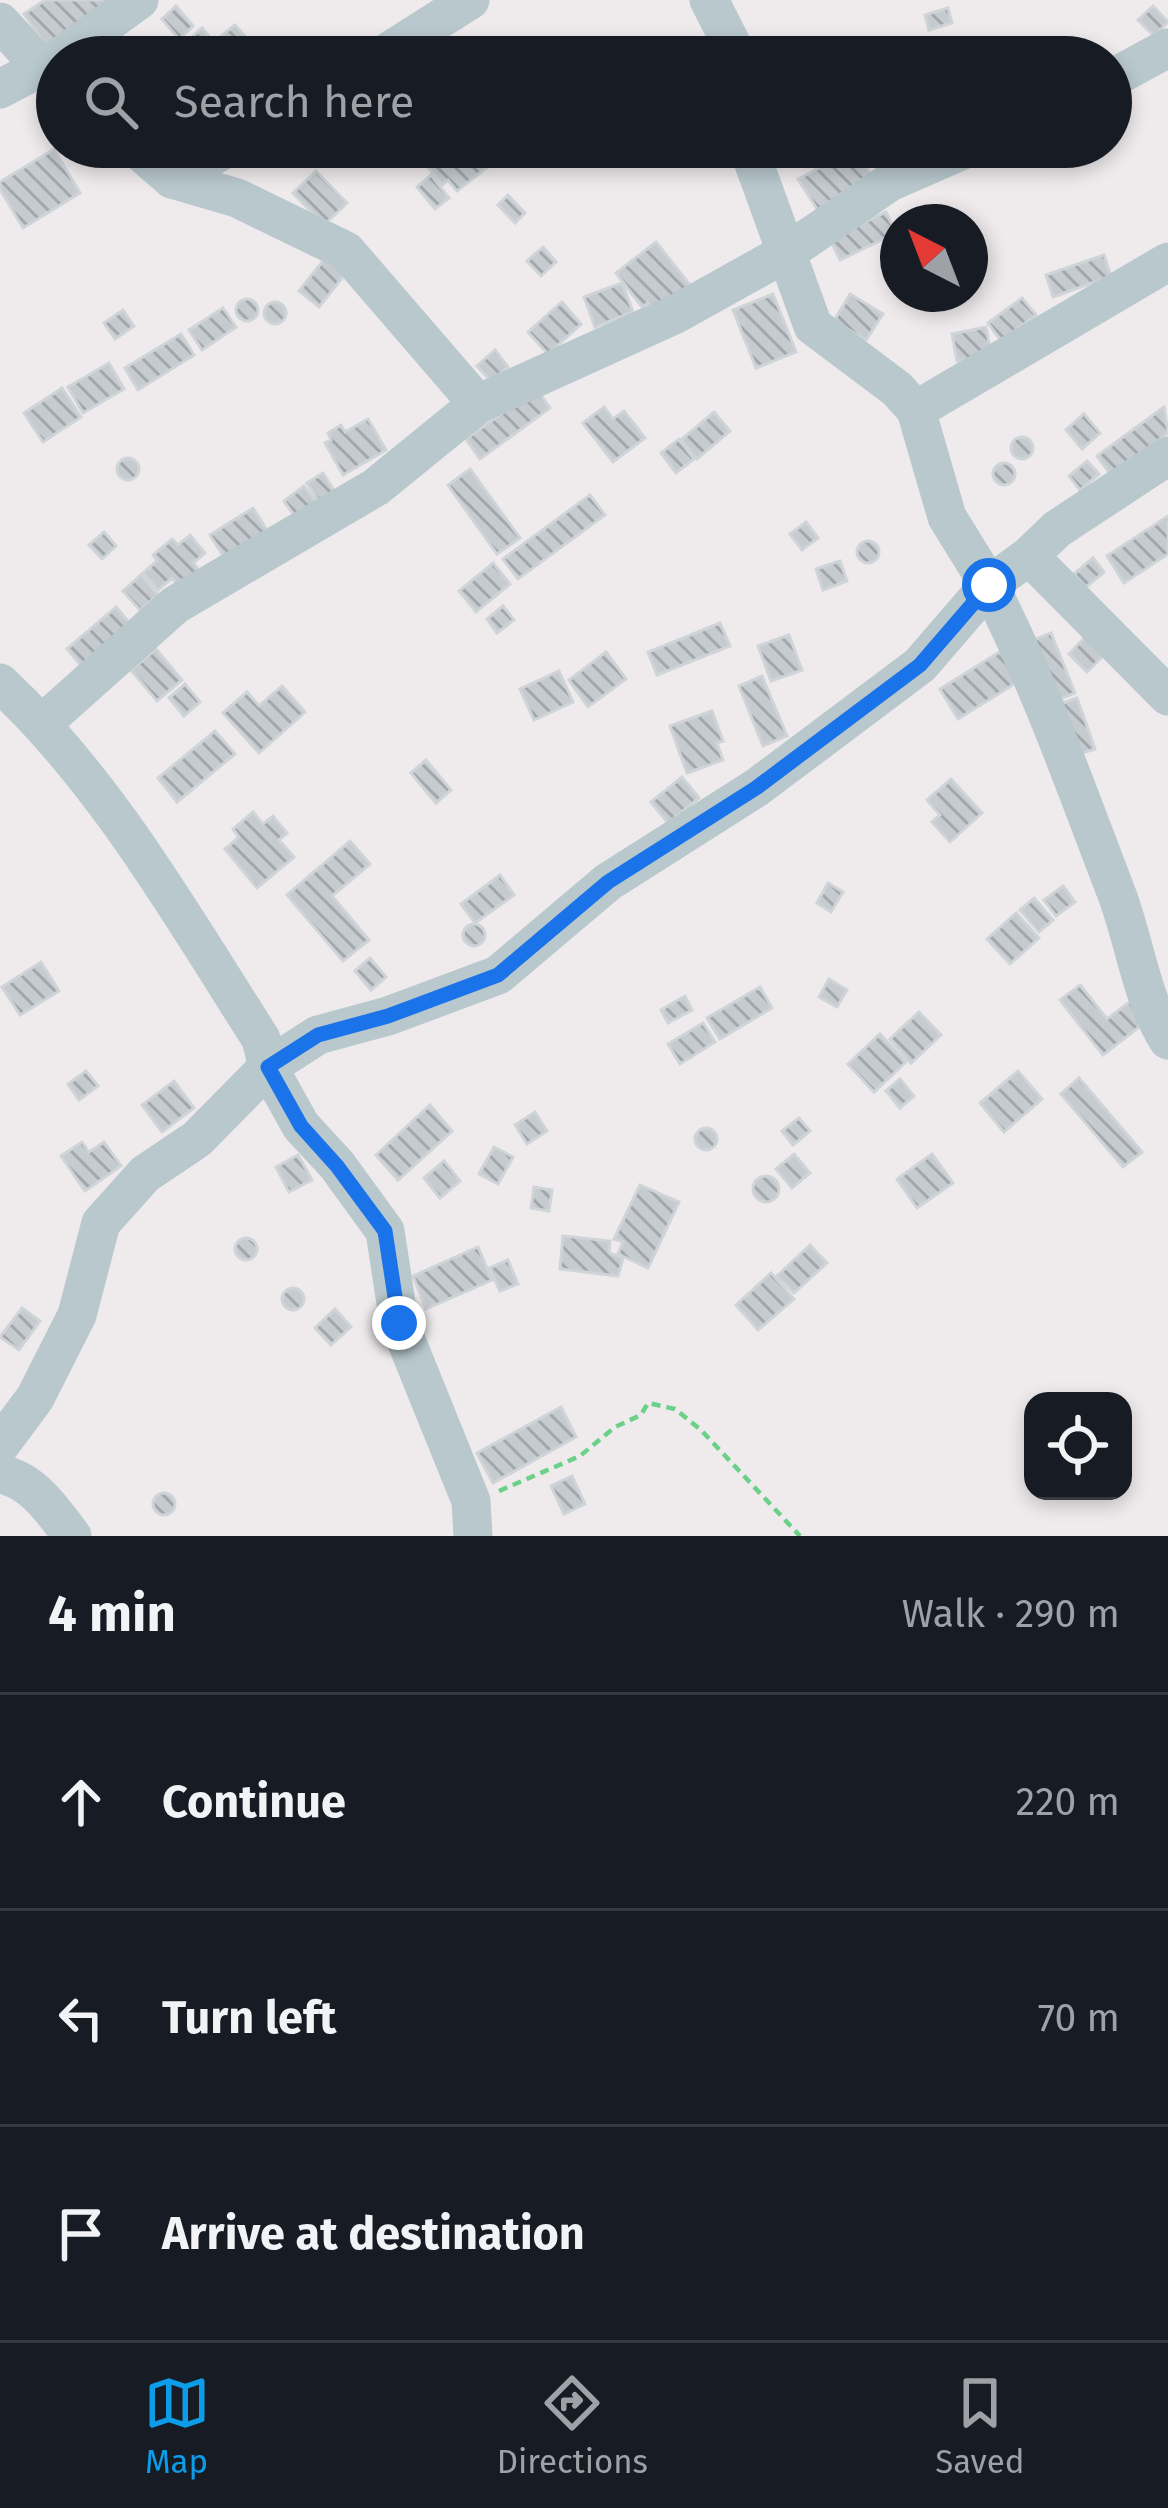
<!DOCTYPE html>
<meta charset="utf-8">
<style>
:root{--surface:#171b24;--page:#242831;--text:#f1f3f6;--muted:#9ea1a6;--line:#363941;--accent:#0c9ce8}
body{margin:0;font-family:"Fira Sans",sans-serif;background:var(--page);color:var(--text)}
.controls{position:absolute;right:36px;bottom:36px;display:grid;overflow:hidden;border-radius:24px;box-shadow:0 6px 18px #0003}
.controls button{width:108px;height:108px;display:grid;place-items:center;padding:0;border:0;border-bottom:3px solid var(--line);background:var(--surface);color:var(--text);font:60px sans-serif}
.compass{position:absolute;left:880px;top:204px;width:108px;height:108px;border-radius:50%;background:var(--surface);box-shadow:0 6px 18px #0003;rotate:318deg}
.stop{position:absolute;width:36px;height:36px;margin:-27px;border:9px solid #1a73e8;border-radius:50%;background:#fff}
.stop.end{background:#1a73e8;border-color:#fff;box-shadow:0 3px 12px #0008}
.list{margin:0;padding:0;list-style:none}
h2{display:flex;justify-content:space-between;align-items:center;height:156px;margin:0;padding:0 48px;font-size:51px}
h2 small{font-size:39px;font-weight:400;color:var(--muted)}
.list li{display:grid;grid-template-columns:78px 1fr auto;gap:36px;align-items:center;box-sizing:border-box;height:216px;padding:0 48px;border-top:3px solid var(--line)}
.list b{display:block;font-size:45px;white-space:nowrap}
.list em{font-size:39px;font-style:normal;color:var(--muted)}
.icon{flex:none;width:66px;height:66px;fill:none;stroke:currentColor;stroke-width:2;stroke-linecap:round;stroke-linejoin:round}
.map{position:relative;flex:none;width:1168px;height:1536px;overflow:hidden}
.search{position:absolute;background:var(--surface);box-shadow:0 6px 18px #0003;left:36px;right:36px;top:36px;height:132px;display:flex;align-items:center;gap:30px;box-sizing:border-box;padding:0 42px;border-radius:66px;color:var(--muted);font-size:45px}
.sheet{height:804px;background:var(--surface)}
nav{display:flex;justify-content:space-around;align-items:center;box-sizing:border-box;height:168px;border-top:3px solid var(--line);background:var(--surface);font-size:33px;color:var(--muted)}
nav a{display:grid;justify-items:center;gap:6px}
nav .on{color:var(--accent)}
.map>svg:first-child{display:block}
</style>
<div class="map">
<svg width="1168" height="1536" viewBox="0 0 1168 1536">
<defs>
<pattern id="building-back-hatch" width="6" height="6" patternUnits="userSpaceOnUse" patternTransform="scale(3)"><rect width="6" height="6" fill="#c5cbcf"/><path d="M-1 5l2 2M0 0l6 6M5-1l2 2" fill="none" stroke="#a2a7ab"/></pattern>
</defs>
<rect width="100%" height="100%" fill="#efebec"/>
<!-- building -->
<g fill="url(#building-back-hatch)" stroke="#cfd4d8" stroke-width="3">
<path d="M45,0H123L49,50L24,14Z"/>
<path d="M176,6L193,26L179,39L162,19Z"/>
<path d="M1153,6L1168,22L1154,36L1138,20Z"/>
<path d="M948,8L952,23L929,30L925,15Z"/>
<path d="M235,25L263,57H200L187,42L202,28L214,42Z"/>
<path d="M427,147H496L498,150L484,160L489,166L457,191L448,180L442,185L418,154Z"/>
<path d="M874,147H917L891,170Z"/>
<path d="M54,149L80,193L23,228L0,189V182Z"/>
<path d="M855,149L873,178L819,212L798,179Z"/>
<path d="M316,171L347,203L324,225L293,193Z"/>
<path d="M431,175L449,198L435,209L417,187Z"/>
<path d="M508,195L525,213L515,223L498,205Z"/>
<path d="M886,212L896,233L840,260L830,239Z"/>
<path d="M656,242L690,285L655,312L648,303L642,307L616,273Z"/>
<path d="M543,247L556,262L541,276L527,261Z"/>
<path d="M1104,255L1111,276L1053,297L1046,275Z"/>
<path d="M326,257L346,273L319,307L299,291Z"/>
<path d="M622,283L633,312L595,327L584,297Z"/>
<path d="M773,294L796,352L756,368L733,310Z"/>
<path d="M850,294L883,314L866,340L834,321Z"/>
<path d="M1022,298L1036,315L1001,341L988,323Z"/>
<circle cx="247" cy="310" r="11"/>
<path d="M562,302L581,324L548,354L528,332Z"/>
<circle cx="275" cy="313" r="11"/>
<path d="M223,308L236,327L202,350L189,330Z"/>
<path d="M123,310L134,326L115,339L104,323Z"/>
<path d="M986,327L991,354L957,361L952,334Z"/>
<path d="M181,334L194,355L138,390L125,368Z"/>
<path d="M495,350L508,367L491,381L477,366Z"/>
<path d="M109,363L124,389L83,413L68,387Z"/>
<path d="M62,388L81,417L43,442L24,413Z"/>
<path d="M536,389L550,408L480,459L466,439Z"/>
<path d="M604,407L613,419L624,411L645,438L613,462L583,423Z"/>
<path d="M1164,407L1168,433L1111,475L1097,456Z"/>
<path d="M714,412L730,431L697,459L681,440Z"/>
<path d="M1084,414L1100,433L1082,449L1066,430Z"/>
<path d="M368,419L386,450L343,475L325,443L331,440L328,433L341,425L345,432Z"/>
<circle cx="1022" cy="448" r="11"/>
<path d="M679,439L694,459L676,473L661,453Z"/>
<circle cx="128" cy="469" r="11"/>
<path d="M1087,461L1099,474L1080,490L1069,476Z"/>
<circle cx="1004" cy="474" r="11"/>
<path d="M470,469L520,538L497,554L448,485Z"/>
<path d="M323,473L335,492L320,503L307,483Z"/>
<path d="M304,486L317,503L296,518L284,501Z"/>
<path d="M590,495L605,515L518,579L503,559Z"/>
<path d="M253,508L270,535L227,562L210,535Z"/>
<path d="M1168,516V554L1124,583L1107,556Z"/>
<path d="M806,522L818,538L802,550L790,534Z"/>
<path d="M104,532L116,546L102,559L89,545Z"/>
<path d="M190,535L205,553L193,563L199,570L179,587L172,578L158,590L143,573L157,561L153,555L172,539L178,545Z"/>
<circle cx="868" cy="552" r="11"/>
<path d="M1093,558L1104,572L1085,588L1074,574Z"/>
<path d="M840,561L847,581L823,590L816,569Z"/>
<path d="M493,563L510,584L476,612L459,591Z"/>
<path d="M141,575L158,595L140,610L123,591Z"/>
<path d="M503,606L514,620L497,633L487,619Z"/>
<path d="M116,607L133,627L84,669L67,649Z"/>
<path d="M720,623L730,646L657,675L648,652Z"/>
<path d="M1091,631L1110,649L1087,672L1069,654Z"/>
<path d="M1051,633L1075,693L1050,703L1026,643Z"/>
<path d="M789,635L802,670L771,681L758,646Z"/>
<path d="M1009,646L1027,676L958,719L940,689Z"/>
<path d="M156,649L182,680L157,701L131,670Z"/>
<path d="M606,652L626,679L588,707L569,680Z"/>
<path d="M559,671L573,702L534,720L520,689Z"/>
<path d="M762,676L787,736L763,746L739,686Z"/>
<path d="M185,684L200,702L184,716L169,698Z"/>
<path d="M282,686L305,712L259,753L223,713L247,692L259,706Z"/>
<path d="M1077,698L1095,749L1070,757L1052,707Z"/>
<path d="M712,711L723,741L717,743L723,760L687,773L670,726Z"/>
<path d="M215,731L235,754L177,802L158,778Z"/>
<path d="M426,760L451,790L436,803L411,773Z"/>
<path d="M682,777L699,798L668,823L651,802Z"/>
<path d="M951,779L982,813L950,842L932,822L940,815L927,800Z"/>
<path d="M253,812L263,824L273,816L287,833L279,840L294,857L257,888L225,849L239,837L233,829Z"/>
<path d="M350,841L370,864L332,896L369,940L343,961L287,895Z"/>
<path d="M500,875L514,895L475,923L461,904Z"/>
<path d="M828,883L843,892L831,912L817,903Z"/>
<path d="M1063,886L1075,902L1056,916L1044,900Z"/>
<path d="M1034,898L1053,920L1039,932L1020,910Z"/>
<path d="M1016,913L1039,938L1010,964L987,939Z"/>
<circle cx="474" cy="935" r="11"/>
<path d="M370,958L386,977L371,990L355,971Z"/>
<path d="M41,962L59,991L20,1015L2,987Z"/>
<path d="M829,979L847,990L837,1007L819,997Z"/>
<path d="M1080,985L1107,1019L1131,1001L1147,1021L1103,1055L1060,1000Z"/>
<path d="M760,987L772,1008L720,1039L707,1018Z"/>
<path d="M685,996L692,1010L668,1023L661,1010Z"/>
<path d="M919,1012L941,1035L911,1063L890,1039Z"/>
<path d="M703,1023L715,1042L680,1064L668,1044Z"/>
<path d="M880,1034L906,1062L874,1092L848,1064Z"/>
<path d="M86,1071L98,1086L79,1100L68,1084Z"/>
<path d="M1018,1071L1042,1099L1004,1132L980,1103Z"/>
<path d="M1079,1078L1142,1152L1123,1167L1061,1094Z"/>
<path d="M900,1079L914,1096L900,1108L886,1091Z"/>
<path d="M174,1081L194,1108L162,1132L142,1105Z"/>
<path d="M430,1105L452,1131L398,1180L376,1155Z"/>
<path d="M535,1112L547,1131L527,1144L515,1125Z"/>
<path d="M799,1118L810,1131L793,1145L782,1131Z"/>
<circle cx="706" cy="1139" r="11"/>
<path d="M82,1142L89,1152L104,1142L121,1166L85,1191L61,1156Z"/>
<path d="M494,1147L513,1157L498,1184L479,1174Z"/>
<path d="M794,1154L810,1173L792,1188L776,1169Z"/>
<path d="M932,1154L953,1183L917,1208L897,1179Z"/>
<path d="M298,1155L312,1180L289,1192L276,1167Z"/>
<path d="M444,1161L460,1181L440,1198L424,1178Z"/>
<circle cx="766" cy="1189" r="13"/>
<path d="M640,1185L679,1202L648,1268L618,1254L623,1242L614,1239Z"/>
<path d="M534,1187L552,1190L549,1211L531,1208Z"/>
<path d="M563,1236L610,1241L609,1253L623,1258L618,1276L560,1269Z"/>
<circle cx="246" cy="1249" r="11"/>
<path d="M810,1245L827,1263L794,1293L777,1276Z"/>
<path d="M478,1247L492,1280L426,1309L413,1276Z"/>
<path d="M508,1260L518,1284L500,1291L489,1268Z"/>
<path d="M771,1273L794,1299L758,1330L736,1305Z"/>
<circle cx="293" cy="1299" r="11"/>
<path d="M22,1308L40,1321L19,1350L0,1337Z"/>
<path d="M335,1309L351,1327L331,1345L315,1328Z"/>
<path d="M561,1407L576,1437L493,1483L477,1453Z"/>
<path d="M572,1476L585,1504L564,1514L551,1486Z"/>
<circle cx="164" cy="1504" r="11"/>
</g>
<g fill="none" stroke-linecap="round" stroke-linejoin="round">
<!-- path -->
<path stroke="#6bd188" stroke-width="4.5" stroke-dasharray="9 6" stroke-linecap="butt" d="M499,1491L580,1456L615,1427L641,1415L648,1403L675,1409L701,1430L800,1536"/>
<!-- minor -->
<g stroke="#b8c8cd" stroke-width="39">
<path d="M709,0L738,57"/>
<path d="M0,22L43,69L57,73"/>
<path d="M60,57L139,0"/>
<path d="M380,57L470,0"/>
<path d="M1111,79L1168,48"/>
<path d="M0,89L57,59"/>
<path d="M135,147L172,179L237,198L346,251L478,404L676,314L789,251L890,182L970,147"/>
<path d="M748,147L813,326L897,389L916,410L947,517L989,585L1029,556L1168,696"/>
<path d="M172,179L228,147"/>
<path d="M916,410L1168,262"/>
<path d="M1029,556L1057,529L1168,456"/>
<path d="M0,683C107,783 182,916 261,1039L268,1067L301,1126L337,1165L385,1231L399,1323L471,1501L473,1536"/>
<path d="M43,723L175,605L376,487L478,404"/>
<path d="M0,1445L35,1398L77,1315L101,1223L145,1174L197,1139L268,1067L318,1035L388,1016L498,975L608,882L756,788L920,665L989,585C1040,685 1076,788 1116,892C1135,941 1140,995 1168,1040"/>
<path d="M0,1474C33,1480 53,1511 72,1536"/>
</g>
</g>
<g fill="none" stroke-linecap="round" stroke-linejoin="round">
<!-- route -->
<path stroke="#1a73e8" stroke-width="15" d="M399,1323L385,1231L337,1166L301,1126L268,1067L318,1035L388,1016L498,975L608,882L756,788L920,665L989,585"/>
</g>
</svg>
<div class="controls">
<button><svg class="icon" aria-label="locate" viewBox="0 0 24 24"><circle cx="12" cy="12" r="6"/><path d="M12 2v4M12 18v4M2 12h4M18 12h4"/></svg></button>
</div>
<svg class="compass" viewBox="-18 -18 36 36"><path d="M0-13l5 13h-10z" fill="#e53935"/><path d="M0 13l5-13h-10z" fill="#9ea1a6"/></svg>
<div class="stop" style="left:989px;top:585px"></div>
<div class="stop end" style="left:399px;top:1323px"></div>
<div class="search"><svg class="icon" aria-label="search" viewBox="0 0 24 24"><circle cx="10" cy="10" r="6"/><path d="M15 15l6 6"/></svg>Search here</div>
</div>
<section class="sheet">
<h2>4 min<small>Walk · 290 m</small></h2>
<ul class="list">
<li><svg class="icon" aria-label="ahead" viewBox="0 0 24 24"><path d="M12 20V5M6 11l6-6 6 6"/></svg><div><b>Continue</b></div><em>220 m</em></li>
<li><svg class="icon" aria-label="left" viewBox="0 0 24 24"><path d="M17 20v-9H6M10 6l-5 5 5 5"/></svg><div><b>Turn left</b></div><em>70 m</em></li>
<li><svg class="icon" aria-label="arrive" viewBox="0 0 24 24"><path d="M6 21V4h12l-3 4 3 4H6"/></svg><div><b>Arrive at destination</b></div></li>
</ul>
</section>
<nav>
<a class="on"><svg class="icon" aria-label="map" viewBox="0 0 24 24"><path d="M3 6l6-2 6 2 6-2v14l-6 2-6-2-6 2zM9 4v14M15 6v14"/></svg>Map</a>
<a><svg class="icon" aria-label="directions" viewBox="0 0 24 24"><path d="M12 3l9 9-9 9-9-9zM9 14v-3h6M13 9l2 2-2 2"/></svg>Directions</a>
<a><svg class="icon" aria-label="saved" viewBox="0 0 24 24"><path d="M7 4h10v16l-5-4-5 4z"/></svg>Saved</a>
</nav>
